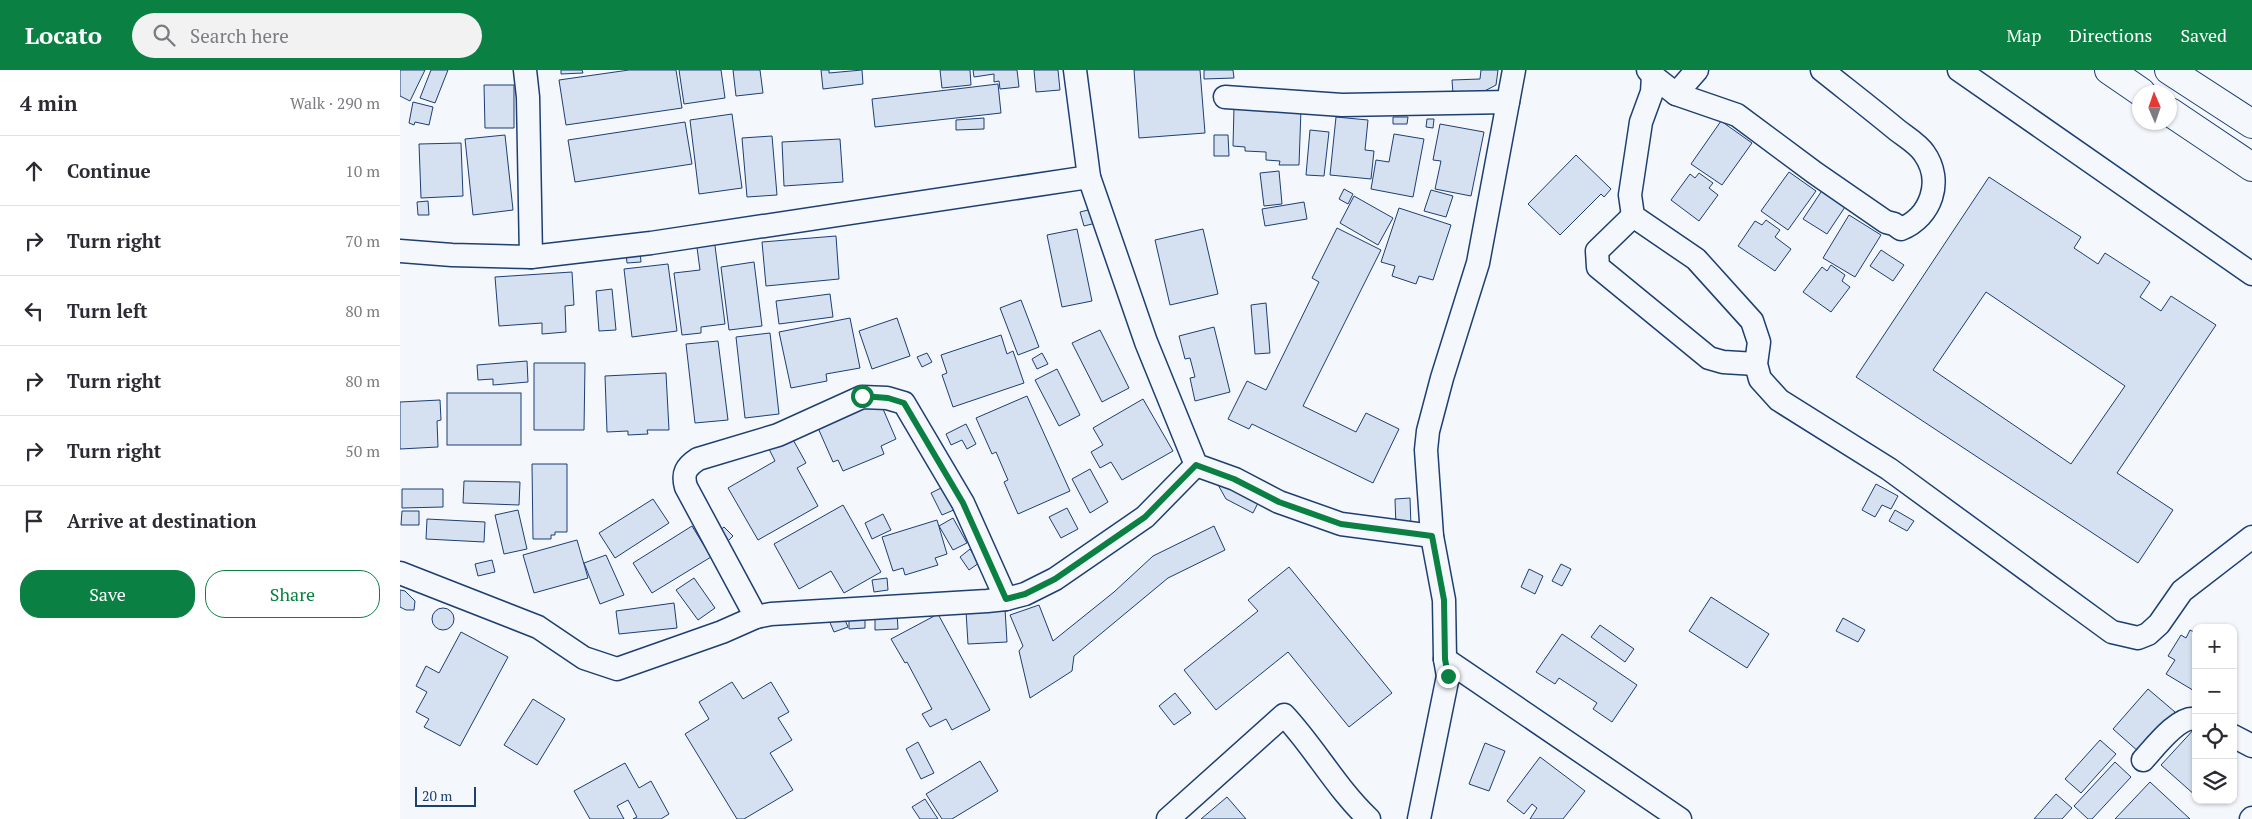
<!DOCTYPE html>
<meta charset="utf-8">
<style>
:root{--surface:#fff;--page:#f2f2f3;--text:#2b2b33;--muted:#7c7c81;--line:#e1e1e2;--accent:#0b8043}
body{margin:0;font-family:"PT Serif",serif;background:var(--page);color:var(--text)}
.controls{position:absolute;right:15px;bottom:15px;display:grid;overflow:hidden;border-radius:10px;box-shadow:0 1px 4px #0004}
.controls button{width:45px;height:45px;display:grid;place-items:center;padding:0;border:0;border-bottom:1px solid var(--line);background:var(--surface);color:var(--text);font:25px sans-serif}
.compass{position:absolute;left:1732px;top:15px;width:45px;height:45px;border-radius:50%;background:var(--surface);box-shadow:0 1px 4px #0004;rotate:358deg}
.scale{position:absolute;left:15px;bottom:12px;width:61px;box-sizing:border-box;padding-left:5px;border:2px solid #1d3f73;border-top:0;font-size:14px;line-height:18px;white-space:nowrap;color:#1d3f73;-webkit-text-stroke:4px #f4f7fb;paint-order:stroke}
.stop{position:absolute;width:15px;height:15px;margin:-11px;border:4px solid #0b8043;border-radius:50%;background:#fff}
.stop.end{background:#0b8043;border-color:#fff;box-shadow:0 1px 5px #0008}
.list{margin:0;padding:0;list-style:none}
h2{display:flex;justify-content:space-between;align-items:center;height:65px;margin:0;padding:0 20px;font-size:21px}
h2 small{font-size:16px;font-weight:400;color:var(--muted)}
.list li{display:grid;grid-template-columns:32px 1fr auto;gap:15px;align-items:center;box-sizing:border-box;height:70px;padding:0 20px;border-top:1px solid var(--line)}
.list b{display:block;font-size:19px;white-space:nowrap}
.list em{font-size:16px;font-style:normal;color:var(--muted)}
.actions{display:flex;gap:10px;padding:15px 20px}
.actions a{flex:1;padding:11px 0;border:1px solid var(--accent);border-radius:20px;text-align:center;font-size:18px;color:var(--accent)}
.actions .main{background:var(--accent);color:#fff}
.icon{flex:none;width:28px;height:28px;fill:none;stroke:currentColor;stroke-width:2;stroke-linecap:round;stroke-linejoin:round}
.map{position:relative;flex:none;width:1852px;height:749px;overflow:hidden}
header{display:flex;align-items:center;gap:30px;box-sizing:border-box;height:70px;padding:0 25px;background:var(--accent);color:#fff}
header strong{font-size:24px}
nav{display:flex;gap:28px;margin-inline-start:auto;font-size:18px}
.search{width:350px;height:45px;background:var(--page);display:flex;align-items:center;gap:12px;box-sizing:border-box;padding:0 18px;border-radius:28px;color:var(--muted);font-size:19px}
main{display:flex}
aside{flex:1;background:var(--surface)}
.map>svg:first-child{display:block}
</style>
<header>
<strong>Locato</strong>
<div class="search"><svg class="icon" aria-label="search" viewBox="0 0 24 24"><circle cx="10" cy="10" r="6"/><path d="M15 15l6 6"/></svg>Search here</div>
<nav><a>Map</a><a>Directions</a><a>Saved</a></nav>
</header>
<main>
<aside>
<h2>4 min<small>Walk · 290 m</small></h2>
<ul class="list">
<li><svg class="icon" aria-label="ahead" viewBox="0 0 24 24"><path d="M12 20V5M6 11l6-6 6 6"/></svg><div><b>Continue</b></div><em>10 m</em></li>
<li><svg class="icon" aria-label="right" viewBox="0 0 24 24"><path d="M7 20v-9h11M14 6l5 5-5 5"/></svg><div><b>Turn right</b></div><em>70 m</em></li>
<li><svg class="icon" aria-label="left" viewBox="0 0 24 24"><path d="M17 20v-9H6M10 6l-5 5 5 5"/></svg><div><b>Turn left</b></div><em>80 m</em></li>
<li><svg class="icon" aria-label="right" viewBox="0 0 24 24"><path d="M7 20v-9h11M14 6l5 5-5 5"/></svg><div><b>Turn right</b></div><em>80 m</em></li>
<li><svg class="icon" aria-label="right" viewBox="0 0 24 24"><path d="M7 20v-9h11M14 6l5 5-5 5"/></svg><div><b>Turn right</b></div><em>50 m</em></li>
<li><svg class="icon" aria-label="arrive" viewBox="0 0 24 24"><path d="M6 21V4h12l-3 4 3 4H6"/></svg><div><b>Arrive at destination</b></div></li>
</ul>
<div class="actions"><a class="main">Save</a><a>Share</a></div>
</aside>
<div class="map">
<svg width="1852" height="749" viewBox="0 0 1852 749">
<rect width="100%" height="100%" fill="#f4f7fb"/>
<!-- building -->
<g fill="#d5e0f0" stroke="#1d3f73" fill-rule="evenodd">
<path d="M0,0H25L10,31L0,26Z"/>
<path d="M31,0H48L35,33L20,28Z"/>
<path d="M161,0H182L183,3L161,4Z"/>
<path d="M229,0H276L282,38L166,55L159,10Z"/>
<path d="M279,0H321L325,28L284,34Z"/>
<path d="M333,0H360L363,23L336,26Z"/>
<path d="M421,0H429V3L462,0L463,14L423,19Z"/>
<path d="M540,0H570L571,15L542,18Z"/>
<path d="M573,0H617L619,17L600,19L599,11L594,12V4L574,7Z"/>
<path d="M634,0H658L660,20L636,22Z"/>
<path d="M734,0H800L805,63L739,68Z"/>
<path d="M804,0H833L834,8L804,9Z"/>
<path d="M1081,0H1098L1096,15L1077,25L1053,24L1052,10L1080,9Z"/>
<path d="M598,14L601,43L475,57L472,29Z"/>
<path d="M84,15H114V58H85Z"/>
<path d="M13,32L33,37L29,55L15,52L14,55L9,53Z"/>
<path d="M834,37L901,39L899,95H879L880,91L866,90V82L845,81V77L833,76Z"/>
<path d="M332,44L342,118L299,124L290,50Z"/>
<path d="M936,47L968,50L965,80L974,81L971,109L930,105Z"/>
<path d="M993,47H1008L1007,54H993Z"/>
<path d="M584,48V59L556,60V50Z"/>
<path d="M1027,49H1034L1033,58L1026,57Z"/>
<path d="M1321,51L1352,73L1322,115L1291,94Z"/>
<path d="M285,52L292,94L175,112L168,70Z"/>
<path d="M1040,54L1084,62L1071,126L1035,119L1041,91L1033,90Z"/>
<path d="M910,60L929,62L924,106L906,105Z"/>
<path d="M994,64L1024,69L1013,127L971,119L976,90L989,92Z"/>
<path d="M105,65L113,140L73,145L65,69Z"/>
<path d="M814,65H828L829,86H814Z"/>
<path d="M372,66L377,125L347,127L342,68Z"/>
<path d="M440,69L443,112L384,116L382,72Z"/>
<path d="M61,73L63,126L21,128L19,74Z"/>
<path d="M1176,85L1211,119L1204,127L1201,124L1160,165L1128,134Z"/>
<path d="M879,101L882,134L864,136L860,103Z"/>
<path d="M1389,102L1416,121L1388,160L1361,141Z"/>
<path d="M1299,103L1313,113L1309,118L1318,125L1299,151L1271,130L1290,104L1295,108Z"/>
<path d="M1589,107L1681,167L1674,178L1698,194L1705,183L1750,212L1740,227L1761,241L1771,226L1816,255L1717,403L1773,440L1738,493L1456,307ZM1586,222L1725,316L1671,394L1533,300Z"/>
<path d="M944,119L953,124L948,134L939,129Z"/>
<path d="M1423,119L1447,134L1427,164L1403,149Z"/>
<path d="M1031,120L1053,126L1046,147L1024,141Z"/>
<path d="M954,126L993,148L978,175L940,153Z"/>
<path d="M28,131L29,145H18L17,132Z"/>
<path d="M904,132L907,149L865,156L862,139Z"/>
<path d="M999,138L1051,155L1033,210L1019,206L1016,214L992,206L995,196L981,192Z"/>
<path d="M692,139L696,153L684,156L680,142Z"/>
<path d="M1449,145L1481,165L1455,207L1423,188Z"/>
<path d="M1366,150L1380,160L1375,167L1391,179L1375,201L1338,176L1355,151L1362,155Z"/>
<path d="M937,158L981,180L903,336L956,362L966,343L999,359L973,413L852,354L849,359L828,349L847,311L866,320L919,212L912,208Z"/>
<path d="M677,159L692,231L662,237L647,165Z"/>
<path d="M803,159L818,224L770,235L755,170Z"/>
<path d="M436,166L439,209L366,216L362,172Z"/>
<path d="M314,168L325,254L301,257V263L282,265L274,203L300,200L296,170Z"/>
<path d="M1481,180L1504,195L1493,211L1470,196Z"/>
<path d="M240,181L241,192L227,193L226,182Z"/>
<path d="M354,192L362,256L329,260L321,197Z"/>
<path d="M268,194L277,261L232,267L224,199Z"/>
<path d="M1431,195L1445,205L1442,211L1450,217L1431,242L1403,222L1422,197L1427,201Z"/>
<path d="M172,202L174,235L165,236L166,262L142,264V253L99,256L95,207Z"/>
<path d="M212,219L216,260L199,261L196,221Z"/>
<path d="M430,224L433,247L379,254L376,231Z"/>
<path d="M621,230L639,277L618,285L600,238Z"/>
<path d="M866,233L870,283L855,284L851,235Z"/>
<path d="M450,248L460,298L426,304L427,311L391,318L379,262Z"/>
<path d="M497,248L510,286L472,299L459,261Z"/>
<path d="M814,257L830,322L795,331L790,308L795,307L790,288L785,289L779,266Z"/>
<path d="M700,260L729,318L702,332L672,273Z"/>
<path d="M370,263L379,344L345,348L336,267Z"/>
<path d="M601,265L607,284L613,281L624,313L553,337L542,305L547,303L541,285Z"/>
<path d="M318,271L328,350L295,353L286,274Z"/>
<path d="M527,283L532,292L522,297L517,287Z"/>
<path d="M642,283L648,294L637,299L632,289Z"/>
<path d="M127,291L128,312L93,315V309L78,310L77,295Z"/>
<path d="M134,293H185L184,360H134Z"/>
<path d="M657,299L680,345L659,356L635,310Z"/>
<path d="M266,303L269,360H247L248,364L228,365V361L207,362L205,306Z"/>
<rect x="47" y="323" width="74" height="52"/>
<path d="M627,326L670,421L618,444L604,412L608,410L596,382L592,384L576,348Z"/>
<path d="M743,329L773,381L722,410L711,392L700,398L691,382L703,375L693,358Z"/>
<path d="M40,330L41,350L37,351L38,377L0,379V332Z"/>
<path d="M480,332L496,369L481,376L484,384L443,401L438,390L433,392L418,358Z"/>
<path d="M566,354L576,374L567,379L562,370L551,375L546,364Z"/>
<path d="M391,366L406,393L397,398L418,436L358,470L328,418L375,391L369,379Z"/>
<path d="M132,394H167V462H155V465H151V469H133Z"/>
<path d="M690,399L708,432L690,443L672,409Z"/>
<path d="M64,411L120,412L119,435L63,433Z"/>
<path d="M817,413L861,427L853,443L826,429Z"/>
<path d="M1476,414L1498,426L1491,439L1482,435L1475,447L1462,440Z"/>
<path d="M545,416L556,439L542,445L531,423Z"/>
<path d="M2,419H43V437L2,438Z"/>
<path d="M1010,428L1011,457H996L995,429Z"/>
<path d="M253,429L269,453L215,488L199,463Z"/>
<path d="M443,435L481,502L444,523L431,501L399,519L374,474Z"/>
<path d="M667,438L678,459L661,468L649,447Z"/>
<path d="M118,440L127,479L104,484L95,445Z"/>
<path d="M1495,440L1514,451L1507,461L1489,451Z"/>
<path d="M2,441H19V455H1Z"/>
<path d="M483,444L491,460L472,469L465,453Z"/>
<path d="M553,448L567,473L553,480L539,456Z"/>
<path d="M27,449L85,452L84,472L26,469Z"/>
<path d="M537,450L547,484L535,488L538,495L505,505L503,498L493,501L482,467Z"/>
<path d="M292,456L311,487L252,523L233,493Z"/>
<path d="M814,456L825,480L768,508L674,586L672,601L630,628L619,581L623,576L610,545L639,535L653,571L714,522L753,486Z"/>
<path d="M324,457L333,466L326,473L317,463Z"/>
<path d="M177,470L188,508L134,523L123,485Z"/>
<path d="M570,479L579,493L569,500L560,487Z"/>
<path d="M206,485L224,525L200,534L184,493Z"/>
<path d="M92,490L95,502L78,506L75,494Z"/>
<path d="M1161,494L1171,499L1162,516L1152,511Z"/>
<path d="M889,497L992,623L949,657L888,582L816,640L784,600L858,541L848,530Z"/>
<path d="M1129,499L1143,506L1135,524L1121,517Z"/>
<path d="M294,508L315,538L298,550L276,520Z"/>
<path d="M487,508L488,520L474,522L472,510Z"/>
<path d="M0,520L5,521L15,531L14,540H6L0,537Z"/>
<path d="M1311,527L1369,564L1347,598L1289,561Z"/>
<path d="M274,533L277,558L219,564L216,541Z"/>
<circle cx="43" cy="549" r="11"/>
<path d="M605,539L607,572L568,574L566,541Z"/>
<path d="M442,543L448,557L434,562L428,548Z"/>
<path d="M475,543H497L498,559L475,560Z"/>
<path d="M538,544L590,640L552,660L546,649L530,657L522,644L532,639L507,592L505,593L491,569Z"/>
<path d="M1443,548L1465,560L1458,572L1436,561Z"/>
<path d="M449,549H465V558L449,559Z"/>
<path d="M1200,555L1234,579L1225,592L1191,567Z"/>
<path d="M1790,560L1796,563V622L1766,604L1775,590L1768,586L1781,565L1786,568Z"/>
<path d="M61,562L108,587L60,676L24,657L29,649L16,642L27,622L16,616L26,596L39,603Z"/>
<path d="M1162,564L1237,615L1212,652L1193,639L1197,633L1159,608L1155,614L1136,602Z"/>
<path d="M332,612L343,629L371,612L389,642L378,648L392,670L370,683L393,720L344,749H337L285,664L309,649L299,632Z"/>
<path d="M1748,619L1775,642L1739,682L1713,659Z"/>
<path d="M775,623L791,643L774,655L759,636Z"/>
<path d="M133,629L165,649L137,695L104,675Z"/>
<path d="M1796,657V726L1761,695Z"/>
<path d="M1700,670L1716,684L1681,723L1665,709Z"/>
<path d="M518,672L534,703L521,709L506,679Z"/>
<path d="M1085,673L1105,681L1089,721L1069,714Z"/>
<path d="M1140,687L1185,721L1163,749H1130L1137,738L1132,734L1124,744L1107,731Z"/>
<path d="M580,691L598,721L552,749H542L526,724Z"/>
<path d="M1715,692L1731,707L1692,749H1688L1674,736Z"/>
<path d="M225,693L239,718L251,711L269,744L261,749H233L237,747L228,730L217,736L224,749H190L174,721Z"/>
<path d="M1750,712L1790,749H1715Z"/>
<path d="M1656,724L1672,738L1662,749H1634Z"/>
<path d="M827,727L846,749H801Z"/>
<path d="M525,729L538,749H520L512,737Z"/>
</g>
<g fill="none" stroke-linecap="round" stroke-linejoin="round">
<defs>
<g id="minor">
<path d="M125,0L128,27L131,187"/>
<path d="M675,0L689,107L746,272L796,395L835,409L879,432L941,454L1032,466"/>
<path d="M1248,0L1253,6L1252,22L1241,52L1230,125L1233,146L1296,189L1352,251L1359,272L1356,294L1360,309L1379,330L1489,399L1712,562L1738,568L1748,564L1759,554L1782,521L1852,467"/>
<path d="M1559,0L1852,204"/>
<path d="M1253,6L1276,24L1337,45L1415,103L1486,152L1494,154L1501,159C1531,147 1544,111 1524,83C1518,74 1506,67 1497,60C1473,40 1447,20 1422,0"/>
<path d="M1276,24L1297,0"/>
<path d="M825,27L942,35L1108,32"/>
<path d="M1233,146L1197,181L1198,197L1309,288L1323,292L1356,294"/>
<path d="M0,181L52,185L131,187L251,173L689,107"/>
<path d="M0,503L138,557L184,588L217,599L322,562L356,547L371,544L587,531L606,529L625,524L655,509L745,447L796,395"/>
<path d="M356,547L286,417C282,403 286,397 298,389L378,365L462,327L487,328L504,333L563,433L606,529"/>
<path d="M1045,589L1280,749"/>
<path d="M1833,666L1852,676"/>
<path d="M1743,690C1754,678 1779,645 1796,649"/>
<path d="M768,749L884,645C915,678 936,718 969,749"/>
<path d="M1019,749L1048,606L1045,589L1044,530L1032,466L1026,380L1028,361L1042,308L1078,193L1114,0"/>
<path d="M1851,749L1852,748"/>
</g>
<g id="major">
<path d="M1709,0L1741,22"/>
<path d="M1769,0L1852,54"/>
<path d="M1770,42L1852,97"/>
</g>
</defs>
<!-- minor casing -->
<use href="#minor" stroke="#1d3f73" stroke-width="25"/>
<!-- major casing -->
<use href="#major" stroke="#1d3f73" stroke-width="30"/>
<!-- minor -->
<use href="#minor" stroke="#f4f7fb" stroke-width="22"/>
<!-- major -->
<use href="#major" stroke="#f4f7fb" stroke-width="28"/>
</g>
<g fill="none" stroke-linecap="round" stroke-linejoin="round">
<!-- route -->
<path stroke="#0b8043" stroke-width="6" d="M462,326L488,328L504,333L563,433L606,529L625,524L655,509L745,447L796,395L834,409L879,432L941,454L1032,466L1044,530L1045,589L1048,606"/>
</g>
</svg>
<div class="controls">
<button>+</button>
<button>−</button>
<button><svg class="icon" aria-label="locate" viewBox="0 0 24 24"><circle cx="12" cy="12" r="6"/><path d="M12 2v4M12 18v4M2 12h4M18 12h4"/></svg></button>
<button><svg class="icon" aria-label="layers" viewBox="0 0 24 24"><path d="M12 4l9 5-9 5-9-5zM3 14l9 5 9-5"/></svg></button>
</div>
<svg class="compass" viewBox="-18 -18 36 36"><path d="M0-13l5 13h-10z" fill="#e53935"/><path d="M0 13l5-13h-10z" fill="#7c7c81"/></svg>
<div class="scale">20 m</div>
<div class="stop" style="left:462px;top:326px"></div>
<div class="stop end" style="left:1048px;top:606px"></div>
</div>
</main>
